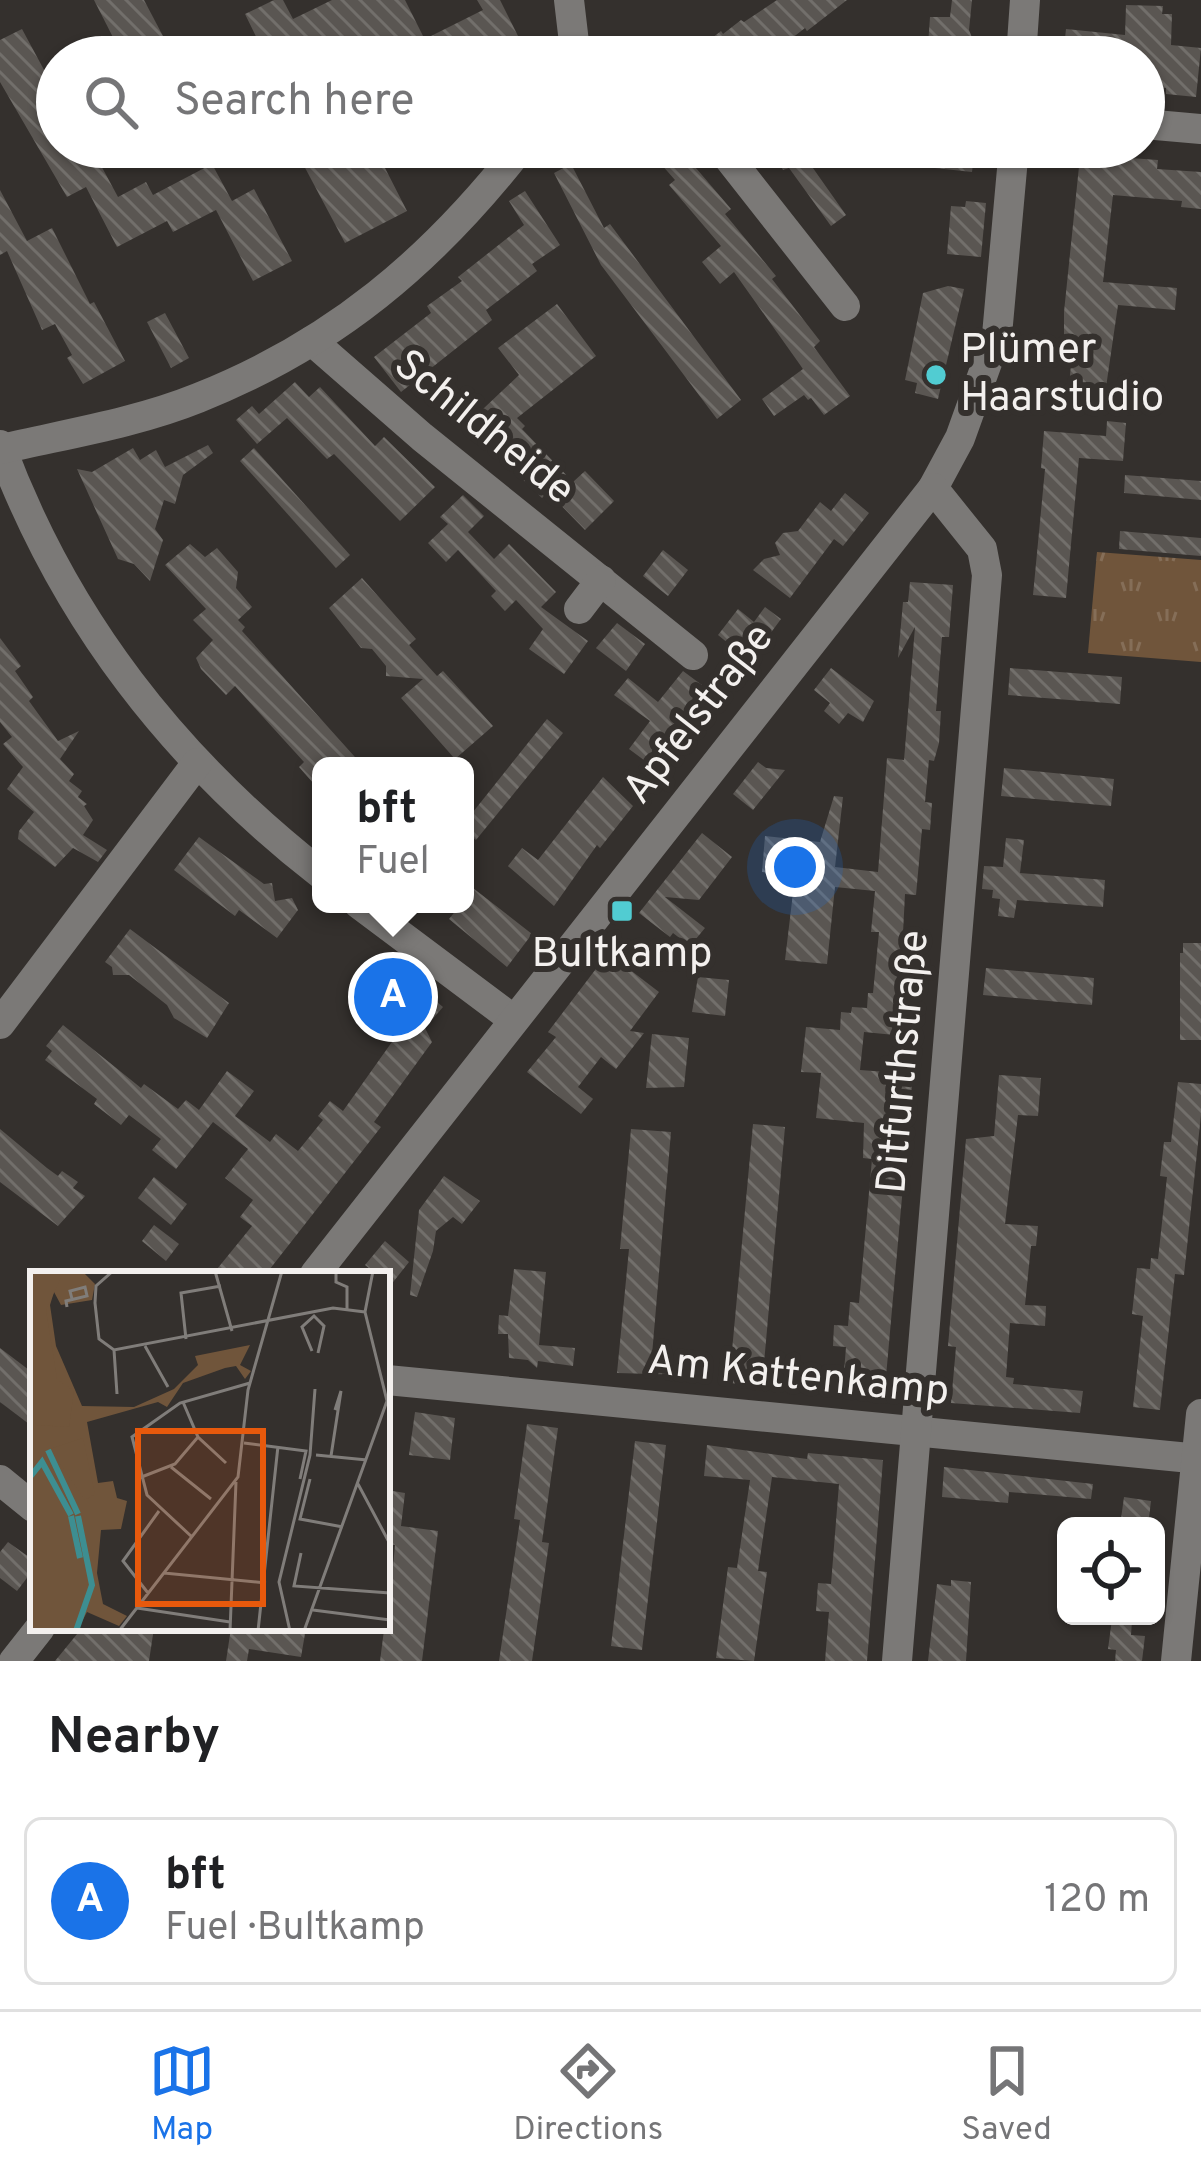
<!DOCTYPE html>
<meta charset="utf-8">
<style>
:root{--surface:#fff;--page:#f6f6f6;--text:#202124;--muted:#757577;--line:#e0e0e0;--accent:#1a73e8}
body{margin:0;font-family:Overpass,sans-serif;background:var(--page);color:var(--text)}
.controls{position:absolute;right:36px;bottom:36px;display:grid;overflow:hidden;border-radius:18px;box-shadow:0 3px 9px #0004}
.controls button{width:108px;height:108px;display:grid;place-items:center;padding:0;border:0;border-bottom:3px solid var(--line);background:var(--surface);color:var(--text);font:60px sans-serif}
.you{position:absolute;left:795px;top:867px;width:42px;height:42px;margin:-30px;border:9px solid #fff;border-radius:50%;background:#1a73e8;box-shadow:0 0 0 18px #1a73e833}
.badge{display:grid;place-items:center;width:78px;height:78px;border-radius:50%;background:var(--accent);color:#fff;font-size:39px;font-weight:700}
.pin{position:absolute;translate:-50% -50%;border:6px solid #fff;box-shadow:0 3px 12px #0006}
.popup{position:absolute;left:312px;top:757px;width:162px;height:156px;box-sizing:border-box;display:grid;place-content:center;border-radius:18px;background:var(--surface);filter:drop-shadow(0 3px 9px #0005);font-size:39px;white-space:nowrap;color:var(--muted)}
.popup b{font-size:45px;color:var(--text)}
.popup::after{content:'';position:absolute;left:50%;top:100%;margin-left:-24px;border:24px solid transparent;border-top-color:var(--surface)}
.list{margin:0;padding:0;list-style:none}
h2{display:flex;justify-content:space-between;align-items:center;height:156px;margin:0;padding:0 48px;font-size:51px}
h2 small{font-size:39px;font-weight:400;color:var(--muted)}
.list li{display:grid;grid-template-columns:78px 1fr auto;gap:36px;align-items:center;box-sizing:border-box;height:168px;margin:0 24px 24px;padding:0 24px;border:3px solid var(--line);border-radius:18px}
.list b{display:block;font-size:45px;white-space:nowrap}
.list p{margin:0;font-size:39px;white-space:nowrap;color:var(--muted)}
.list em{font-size:39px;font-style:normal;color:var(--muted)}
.icon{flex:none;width:66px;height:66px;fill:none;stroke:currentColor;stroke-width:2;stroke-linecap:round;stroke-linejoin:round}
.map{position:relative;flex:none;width:1201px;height:1661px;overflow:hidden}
.search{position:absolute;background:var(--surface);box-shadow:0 3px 9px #0004;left:36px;right:36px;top:36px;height:132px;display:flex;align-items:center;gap:30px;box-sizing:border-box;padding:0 42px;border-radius:66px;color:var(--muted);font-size:45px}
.sheet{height:348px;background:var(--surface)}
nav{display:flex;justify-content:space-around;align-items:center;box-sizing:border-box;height:168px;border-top:3px solid var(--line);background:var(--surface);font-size:33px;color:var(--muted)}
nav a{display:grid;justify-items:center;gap:6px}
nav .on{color:var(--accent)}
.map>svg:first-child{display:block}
</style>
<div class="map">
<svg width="1201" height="1661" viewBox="0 0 1201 1661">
<defs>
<pattern id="park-tufts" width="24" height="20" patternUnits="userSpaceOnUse" patternTransform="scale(3)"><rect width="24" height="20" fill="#70553b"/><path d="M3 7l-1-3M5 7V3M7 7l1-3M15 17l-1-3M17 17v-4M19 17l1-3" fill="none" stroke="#856e58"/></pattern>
<pattern id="building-back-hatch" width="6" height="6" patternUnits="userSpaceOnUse" patternTransform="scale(3)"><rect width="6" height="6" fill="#5a5652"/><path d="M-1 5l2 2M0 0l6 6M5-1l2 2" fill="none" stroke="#726f6b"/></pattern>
</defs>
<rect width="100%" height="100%" fill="#34302d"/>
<!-- park -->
<path fill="url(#park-tufts)" d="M1097,552L1201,560V662L1088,653Z"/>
<!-- building -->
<g fill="url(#building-back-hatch)">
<path d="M94,0H144L174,57H123Z"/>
<path d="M274,0H283L293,19L332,0H405L425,40L391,57H387L380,43L352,57H266L245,14Z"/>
<path d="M477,0H500L521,42L493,57H440L429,37L483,10Z"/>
<path d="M777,0H847L807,31L805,28L787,42L784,38L759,57H688L721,31L723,34L741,20L744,22Z"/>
<path d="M952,0H972L969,30L973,40L967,48L928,45L930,17H950Z"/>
<path d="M1126,5L1163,6L1162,14H1172L1171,45L1201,48L1196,97L1166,94V88L1144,87V57H1063L1066,29L1125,35Z"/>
<path d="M22,29L57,94V147H91L118,197L146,182L153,195L212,164L232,201L254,189L292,261L253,281L216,210L173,232L167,221L117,247L86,187L67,197L0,82V40Z"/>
<path d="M294,147H425L385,168L407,211L345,243Z"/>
<path d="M646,147H678L731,209L725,214L776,276L772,279L820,341L814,347L850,396L824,415L811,398L808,400L804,395L774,416L762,399L803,369L734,272L720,284L702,262L721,246L669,185L675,180Z"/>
<path d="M774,147H839L808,161L846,215L831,226L789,168L783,170Z"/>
<path d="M937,147H975L972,172L935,168Z"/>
<path d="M1081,147L1117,148L1116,157L1158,160L1157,169L1201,172V209L1181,207L1182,201L1113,195L1103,282L1177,288L1175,310L1118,305L1104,401L1068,398L1073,341L1064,340V312Z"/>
<path d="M571,164L604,228L610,224L741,400L717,419L601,265L554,173Z"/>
<path d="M0,190L27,241L52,228L90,304L94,302L125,361L83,384L67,358L72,355L55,324L42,330L7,251L0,255Z"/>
<path d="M525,191L560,245L532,264L537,271L486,310L492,320L401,392L374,357L431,313L427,306L462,281L458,277L524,225L509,201Z"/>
<path d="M966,201L986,203L981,257L947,254L951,206L965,207Z"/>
<path d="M948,286L964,289L938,399L915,393L917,383L905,380L923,293Z"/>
<path d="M557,304L596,356L517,418L525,426L522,429L573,482L585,471L614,501L585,530L548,492L542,498L466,425L519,375L498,348Z"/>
<path d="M165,313L189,358L171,368L147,322Z"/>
<path d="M295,382L309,397L320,387L375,446L384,437L435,487L400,521L334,454L327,459L287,418L257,444L236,420L252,406L259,414Z"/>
<path d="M1107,421L1126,423L1123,461L1079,458L1066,598L1033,595L1045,469L1041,468L1044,431L1106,436Z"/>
<path d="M208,445L213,453L183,475L175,504L164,500L155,529L163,540L150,581L134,564L118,559L77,469L92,472L133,448L140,460L156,450L165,467Z"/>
<path d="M254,448L350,555L336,568L240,461Z"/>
<path d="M1125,475L1201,481V500L1124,493Z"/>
<path d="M845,493L869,513L843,546L834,539L790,598L753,570L764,559L780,555L775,543L783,533L798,531L820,502L831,511Z"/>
<path d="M463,495L484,516L468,532L494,559L509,544L556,592L541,607L588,641L564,674L529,649L543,629L516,600L505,611L491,596L496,591L458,550L446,562L428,543L448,524L440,517Z"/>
<path d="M1120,531L1201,538V556L1119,549Z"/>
<path d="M190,544L205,557L217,548L238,572L236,588L252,607L238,620L245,627L242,631L363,766H321V792L299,767L304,762L235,686L226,695L201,669L196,658L213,640L193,620L206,609L165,565Z"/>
<path d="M663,550L688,570L668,596L643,576Z"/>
<path d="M362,578L416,639L409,645L437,676L443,671L493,726L455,759L401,698L423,679L386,676V666L372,649L361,648L329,608Z"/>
<path d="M910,582L953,585L949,637H942L936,711H941L939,743L934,761L929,760L925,802L932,803L930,830L922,829L916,895L905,894L903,933L914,934L908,1007H916L915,1026L906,1025L905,1036L864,1032L860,1070L913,1074L885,1388L843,1384L846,1347L833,1346L834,1325L848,1326L850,1302L859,1303L872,1159L863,1158L864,1123L816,1118L821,1073L801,1072L806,1027L840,1030L841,1012L851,1013L852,1007L867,1008L868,993H873L879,932H871L875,891L835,887L827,964L785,960L795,876L762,872L765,836L820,842L834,796L843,797L835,867L878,872L887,758L904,760L915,627L898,658L903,602H908Z"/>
<path d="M765,607L781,619L750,661L718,635L738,609L754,622Z"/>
<path d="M617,623L645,644L626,671L596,648Z"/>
<path d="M0,638L21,666L15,671L33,697L29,701L58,741L79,731L60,759L74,774L69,781L82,791L78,797L87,804L84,806L93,820L83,835L107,850L98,862L73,848L55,867L18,839L19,831L34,812L7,789L23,767L3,744L12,737L0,722Z"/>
<path d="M831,668L874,701L863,722L848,713L839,724L824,711L830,703L814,690Z"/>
<path d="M1010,668L1122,677L1120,704L1008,695Z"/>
<path d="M683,671L722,700L698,730L694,727L660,772L629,749L650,721L614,695L628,678L658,702Z"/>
<path d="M547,719L563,733L476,840L465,831V822Z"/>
<path d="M758,762L766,768L785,770L753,810L733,794Z"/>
<path d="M1004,768L1114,779L1111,806L1001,796Z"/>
<path d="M603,777L633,806L600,848L597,845L554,906L508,866L522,848L538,860Z"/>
<path d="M702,833L732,857L699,900L665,897L705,928L690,946L673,933L670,937L639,913Z"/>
<path d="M199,837L264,884L272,883L275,901L292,898L298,910L277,938L239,910L235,916L174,870Z"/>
<path d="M1006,838L1024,840L1020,873L1105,880L1103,907L1017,900L1014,918L998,916L1000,899L992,898L993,890L982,889L984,866L1003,867Z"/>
<path d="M473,888L532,934L507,967L449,919L461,904H465Z"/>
<path d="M130,929L229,1003L207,1038L174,1018L167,1005L129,975H113L112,967L105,962Z"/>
<path d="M1183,943H1201V1040H1180V953H1183Z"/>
<path d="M608,953L659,992L630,1031L644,1033L616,1069L601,1057L578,1087L593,1099L581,1114L527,1072L556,1037L548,1032Z"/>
<path d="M986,968L1094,978L1092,1005L983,995Z"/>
<path d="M698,977L729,980L725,1016L692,1012Z"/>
<path d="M373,982L408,1010L424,991L443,1007L425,1028L432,1042L374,1122L381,1127L266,1274H213L252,1226L240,1217L253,1200L225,1178L248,1149L213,1122L176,1169L152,1150L161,1139L129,1115L121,1125L94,1104L97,1099L45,1060L52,1051L46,1046L63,1025L141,1088L144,1084L178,1109L186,1100L199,1110L227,1071L254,1091L235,1116L270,1142L276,1134L298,1151L323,1120L318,1116L330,1101L343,1111L394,1039L375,1023L380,1017L358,999Z"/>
<path d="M652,1034L689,1038L684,1087L646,1088Z"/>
<path d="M999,1075L1041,1078L1038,1116L1018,1115L1005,1224L1038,1226L1036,1246H1031L1025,1305L1046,1306L1045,1326L1010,1323L1006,1377L1014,1378L1013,1384L1083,1391L1080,1413L951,1403L956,1347L948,1346L966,1139L994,1136Z"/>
<path d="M1178,1082L1201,1084V1115L1184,1275L1175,1274L1160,1410L1133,1407L1143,1316L1132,1314L1137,1268L1150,1269L1151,1258L1158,1259L1167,1177L1160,1176L1164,1142H1171Z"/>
<path d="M753,1124L785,1127L762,1386L729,1383Z"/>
<path d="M0,1129L47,1168L58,1176L62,1171L78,1182L73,1188L85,1196L58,1226L0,1182Z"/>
<path d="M631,1129L671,1132L652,1355L687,1358L686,1375L617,1373L629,1249H620Z"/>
<path d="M444,1176L480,1201L462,1224L453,1217L436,1231L433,1251L417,1297L410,1295L419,1210Z"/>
<path d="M154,1177L187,1204L171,1225L138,1198Z"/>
<path d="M154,1225L179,1244L166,1261L142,1241Z"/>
<path d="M385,1241L409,1262L390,1286L387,1274H376L365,1265Z"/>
<path d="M514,1269L546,1272L539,1345L575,1348L573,1366L538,1361L537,1368L528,1360L509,1358L508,1334H498L499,1315L508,1316Z"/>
<path d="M0,1348L33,1373V1427L0,1402Z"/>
<path d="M415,1412L455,1418L450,1460L409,1455Z"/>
<path d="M527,1424L558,1428L542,1542L549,1543L532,1661H499L520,1520L514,1519Z"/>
<path d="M635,1441L666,1445L642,1650L611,1646Z"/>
<path d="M707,1445L807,1459L808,1453L883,1460L867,1661H825L829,1612L816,1611L818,1583L831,1584L839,1484L772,1477L758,1571L767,1572L754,1661L716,1658L728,1567L737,1568L750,1480L704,1476Z"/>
<path d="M944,1467L1093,1484L1091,1499L1009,1492L1008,1503L942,1497Z"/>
<path d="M387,1490L405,1493L401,1526L438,1531L422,1661H380L384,1630H387L395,1545L387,1544Z"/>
<path d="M1124,1497L1151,1501L1148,1526H1120Z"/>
<path d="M8,1542L33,1560V1570L17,1591L0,1578V1552Z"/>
<path d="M951,1580L971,1582L966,1661H928L937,1584L951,1586Z"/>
<path d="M1112,1619L1132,1621L1131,1635L1145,1636L1142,1661H1115L1116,1650L1108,1649Z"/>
<path d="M82,1628H154L149,1661H55Z"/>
<path d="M231,1628H306L301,1657L249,1649L247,1661H226Z"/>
</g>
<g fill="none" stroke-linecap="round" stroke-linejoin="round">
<!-- minor -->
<g stroke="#7b7977" stroke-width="30">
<path d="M569,0L575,51L628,57"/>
<path d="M1021,57L1025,0"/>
<path d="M1144,124L1201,129"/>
<path d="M720,147L845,306"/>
<path d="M312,341L422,437L693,655"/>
<path d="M0,445C65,620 174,759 321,874"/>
<path d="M2,449C66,434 136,423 198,398C334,344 432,261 521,147"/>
<path d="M579,609L601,580"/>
<path d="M359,904L514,1020"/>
<path d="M0,1024L197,763"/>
<path d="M315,1274L933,488L960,438L997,335L1014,147"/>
<path d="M387,1380L1201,1459"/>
<path d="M0,1480L33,1507"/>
<path d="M14,1661L40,1628"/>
<path d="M897,1661L987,575L982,549L933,488"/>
<path d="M1176,1661L1201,1414"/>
</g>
</g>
<!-- markers -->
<g fill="#51ccd2" stroke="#34302d" stroke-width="4.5">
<circle cx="936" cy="375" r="12"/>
<rect x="610" y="899" width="24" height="24" rx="6"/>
</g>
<g text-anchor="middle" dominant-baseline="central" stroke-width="12" stroke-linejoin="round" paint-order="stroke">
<!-- poi labels -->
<g font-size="42" fill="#f3f0ee" stroke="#34302d" text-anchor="start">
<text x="960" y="351">Plümer<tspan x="960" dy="48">Haarstudio</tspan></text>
<text x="622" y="955" text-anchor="middle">Bultkamp</text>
</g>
<!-- street labels -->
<g font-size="42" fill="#f3f0ee" stroke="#34302d">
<text transform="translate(483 429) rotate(39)">Schildheide</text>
<text transform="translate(700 715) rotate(-52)">Apfelstraße</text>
<text transform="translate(905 1062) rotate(-85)">Ditfurthstraße</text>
<text transform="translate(798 1378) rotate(6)">Am Kattenkamp</text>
</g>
</g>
<!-- overview -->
<g transform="translate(30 1271)">
<rect width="360" height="360" fill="#34302d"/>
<path d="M0,0H52L65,13L62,29L31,34L24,21L20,34L26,75L52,135L104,136L144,118L168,94L165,85L220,74L210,94L221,100L215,108L206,95L195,97L153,112L137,136L128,131L57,151L68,212L83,210L87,227L97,230L91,258L71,259L67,302L73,333L97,345L89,355L57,341L47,360H0Z" fill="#70553b"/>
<path d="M0,0H34L16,39L27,108L44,120L39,156L6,154L0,133ZM53,167L65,223L55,229L20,178Z" fill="#70553b"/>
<path fill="none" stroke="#3d8e91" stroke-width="6" d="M18,179L48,243M0,206L12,191L41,244M41,245L50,287M46,360L62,314L48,245"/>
<path fill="none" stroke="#807d7a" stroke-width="3" d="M83,0L66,15L65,32L69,68L84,79L303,37L335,41M185,0L202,60M306,0V11L317,16V39M37,36L36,30L57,25L55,16L40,20L42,28M156,68L151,22L191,15M115,75L138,116M84,79L87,123M282,80L272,56L284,45L294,55L288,82M153,131L168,166L196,192M214,172L276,180L270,208M286,184L337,189M301,185L311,120L305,139M141,196L181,228M109,207L145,193L168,166M280,208L270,248L313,256M328,213L360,273M162,266L117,224L102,166L150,132L220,112M271,282L264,315L360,322M134,302L236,312M118,322L93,290L129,240M107,337L200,351M283,339L360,349M89,360L208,206L218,119L252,0M200,360L206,211M228,360L248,175M260,360L249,311L280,184L285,118M274,360L357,130L335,41L343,0"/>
<path fill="#e8590c" fill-opacity="0.15" stroke="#e8590c" stroke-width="6" d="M108,160H233V333H108Z"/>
<rect width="360" height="360" fill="none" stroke="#f3f0ee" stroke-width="6"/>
</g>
</svg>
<div class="controls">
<button><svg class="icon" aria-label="locate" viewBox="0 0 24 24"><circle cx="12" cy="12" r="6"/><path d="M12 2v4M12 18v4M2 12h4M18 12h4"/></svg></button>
</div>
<div class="you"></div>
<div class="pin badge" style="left:393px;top:997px">A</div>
<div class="popup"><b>bft</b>Fuel</div>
<div class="search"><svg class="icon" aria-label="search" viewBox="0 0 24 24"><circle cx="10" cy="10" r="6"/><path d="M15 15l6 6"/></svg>Search here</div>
</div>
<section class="sheet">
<h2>Nearby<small></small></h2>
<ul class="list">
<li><span class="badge">A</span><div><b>bft</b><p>Fuel · Bultkamp</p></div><em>120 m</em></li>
</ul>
</section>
<nav>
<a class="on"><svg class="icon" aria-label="map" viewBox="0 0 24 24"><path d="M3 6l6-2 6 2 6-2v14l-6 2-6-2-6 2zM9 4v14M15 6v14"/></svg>Map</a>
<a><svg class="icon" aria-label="directions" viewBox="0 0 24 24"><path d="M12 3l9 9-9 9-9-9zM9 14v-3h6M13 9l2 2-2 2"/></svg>Directions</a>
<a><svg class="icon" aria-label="saved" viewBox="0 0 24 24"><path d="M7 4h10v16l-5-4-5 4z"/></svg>Saved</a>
</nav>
